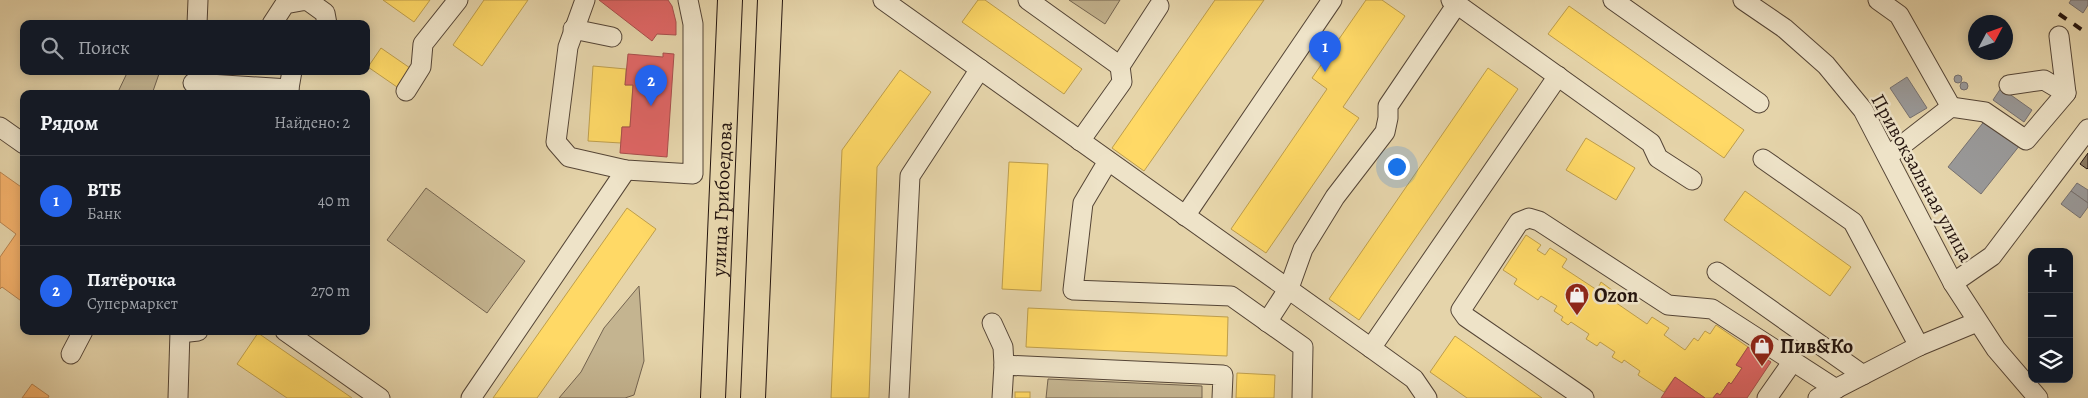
<!DOCTYPE html>
<html lang="ru">
<meta charset="utf-8">
<style>
:root{--surface:#171b24;--page:#242831;--text:#f1f3f6;--muted:#9ea1a6;--line:#363941;--accent:#2563eb}
body{margin:0;font-family:Alegreya,serif;background:var(--page);color:var(--text)}
.controls{position:absolute;right:15px;bottom:15px;display:grid;overflow:hidden;border-radius:10px;box-shadow:0 2px 12px #0003}
.controls button{width:45px;height:45px;display:grid;place-items:center;padding:0;border:0;border-bottom:1px solid var(--line);background:var(--surface);color:var(--text);font:25px sans-serif}
.compass{position:absolute;left:1968px;top:15px;width:45px;height:45px;border-radius:50%;background:var(--surface);box-shadow:0 2px 12px #0003;rotate:49deg}
.you{position:absolute;left:1396px;top:166px;width:18px;height:18px;margin:-12px;border:4px solid #fff;border-radius:50%;background:#1a73e8;box-shadow:0 0 0 8px #1a73e833}
.badge{display:grid;place-items:center;width:32px;height:32px;border-radius:50%;background:var(--accent);color:#fff;font-size:16px;font-weight:700}
.pin{position:absolute;translate:-50% -41px;filter:drop-shadow(0 1px 2px #0008)}
.pin::after{content:'';position:absolute;top:26px;width:18px;height:15px;background:inherit;clip-path:polygon(0 0,100% 0,50% 100%)}
.list{margin:0;padding:0;list-style:none}
h2{display:flex;justify-content:space-between;align-items:center;height:65px;margin:0;padding:0 20px;font-size:21px}
h2 small{font-size:16px;font-weight:400;color:var(--muted)}
.list li{display:grid;grid-template-columns:32px 1fr auto;gap:15px;align-items:center;box-sizing:border-box;height:90px;padding:0 20px;border-top:1px solid var(--line)}
.list b{display:block;font-size:19px;white-space:nowrap}
.list p{margin:0;font-size:16px;white-space:nowrap;color:var(--muted)}
.list em{font-size:16px;font-style:normal;color:var(--muted)}
.icon{flex:none;width:28px;height:28px;fill:none;stroke:currentColor;stroke-width:2;stroke-linecap:round;stroke-linejoin:round}
.map{position:relative;flex:none;width:2088px;height:398px;overflow:hidden}
.search{position:absolute;background:var(--surface);box-shadow:0 2px 12px #0003;left:20px;top:20px;width:350px;height:55px;display:flex;align-items:center;gap:12px;box-sizing:border-box;padding:0 18px;border-radius:10px;color:var(--muted);font-size:19px}
.panel{position:absolute;background:var(--surface);box-shadow:0 2px 12px #0003;left:20px;top:90px;width:350px;height:245px;border-radius:10px}
.map>svg:first-child{display:block}
</style>
<div class="map">
<svg width="2088" height="398" viewBox="0 0 2088 398">
<rect width="100%" height="100%" fill="#e5d4aa"/>
<filter id="stains"><feTurbulence type="fractalNoise" baseFrequency=".004" numOctaves="4"/><feColorMatrix values="0 0 0 0 .2 0 0 0 0 .09 0 0 0 0 .02 0 0 0 .5 -.17"/></filter>
<radialGradient id="worn" r=".72"><stop offset=".6" stop-color="#630" stop-opacity="0"/><stop offset="1" stop-color="#630" stop-opacity=".3"/></radialGradient>
<!-- green -->
<g fill="#c4b490" stroke="#746450">
<path d="M1069,0H1120L1105,24Z"/>
<path d="M128,71H160L152,94H117Z"/>
<path d="M426,188L525,261L487,313L387,240Z"/>
<path d="M639,286L644,361L634,395L625,398H559L581,372L604,328Z"/>
<path d="M1048,379L1202,386V398H1046Z"/>
</g>
<!-- homes -->
<g fill="#ffd966" stroke="#be9e4c">
<path d="M383,0H430L414,22Z"/>
<path d="M484,0H528L482,66L453,45Z"/>
<path d="M978,0H985L1082,69L1064,94L962,22Z"/>
<path d="M1215,0H1264L1144,171L1112,148Z"/>
<path d="M1366,0H1382L1405,16L1343,107L1359,118L1266,253L1231,229L1327,89L1312,78Z"/>
<path d="M1569,6L1744,130L1724,158L1548,34Z"/>
<path d="M381,48L410,68L397,87L368,67Z"/>
<path d="M593,66L626,69L625,85H633L630,127H622L621,143L588,141Z"/>
<path d="M1488,68L1518,89L1359,320L1329,299Z"/>
<path d="M900,70L931,92L877,167L869,398H831L842,150Z"/>
<path d="M1586,138L1635,168L1616,200L1566,170Z"/>
<path d="M1009,162L1048,164L1041,291L1002,289Z"/>
<path d="M1745,191L1851,267L1830,296L1724,220Z"/>
<path d="M627,208L656,229L537,398H493Z"/>
<path d="M1526,235L1541,245L1537,250L1545,255L1550,248L1567,259L1562,267L1597,290L1601,282L1616,293L1612,300L1647,324L1652,317L1669,328L1664,335L1685,350L1694,338L1698,341L1705,331L1710,334L1716,325L1748,347L1736,365L1742,368L1731,384L1729,382L1720,395L1717,393L1713,398H1705L1675,377L1664,392L1638,375L1640,371L1624,360L1622,363L1612,357L1615,352L1600,342L1597,346L1586,339L1589,334L1571,322L1568,325L1561,320L1563,317L1554,311L1557,306L1541,296L1538,300L1514,284L1517,279L1503,270Z"/>
<path d="M1028,308L1228,317L1227,356L1026,347Z"/>
<path d="M258,333L352,398H287L237,364Z"/>
<path d="M1455,336L1482,355L1542,398H1467L1430,372Z"/>
<path d="M1237,373L1275,375L1274,398H1236Z"/>
<rect x="1015" y="392" width="15" height="6"/>
</g>
<!-- shops -->
<g fill="#e06666" stroke="#a84e4c">
<path d="M599,0H668L672,6L676,22V35L657,34L652,41Z"/>
<path d="M663,53L674,54L667,157L620,153L622,127H630L633,85H625L628,54L663,57Z"/>
<path d="M1748,347L1771,362L1747,398H1713L1717,393L1720,395L1729,382L1731,384L1742,368L1736,365Z"/>
<path d="M1675,377L1705,398H1661Z"/>
</g>
<!-- health -->
<g fill="#f6b26b" stroke="#b7834f">
<path d="M0,172L24,189V303L2,287L0,289V257L16,234L0,222Z"/>
<path d="M32,384L49,396L48,398H22Z"/>
</g>
<!-- industry -->
<g fill="#999" stroke="#767170">
<path d="M2071,0H2088V5L2083,13L2069,3Z"/>
<circle cx="1958" cy="79" r="4"/>
<path d="M1907,77L1927,108L1910,118L1890,88Z"/>
<circle cx="1964" cy="86" r="4"/>
<path d="M2001,88L2032,110L2024,122L1993,100Z"/>
<path d="M1986,119L2020,145L1981,194L1948,167Z"/>
<path d="M2077,183L2088,190V203L2071,191Z"/>
<path d="M2071,191L2088,203V207L2080,218L2061,204Z"/>
</g>
<!-- building -->
<path fill="#897860" stroke="#25150f" d="M2088,153V168L2087,169L2080,164Z"/>
<g fill="none" stroke-linecap="round" stroke-linejoin="round">
<defs>
<g id="minor">
<path d="M585,0L568,47L556,142L569,157L626,170L693,174V24L688,0"/>
<path d="M883,0L1371,348L1414,379L1427,398"/>
<path d="M1028,0L1120,66"/>
<path d="M1451,0L1651,143L1658,158L1692,180"/>
<path d="M1613,0L1759,103"/>
<path d="M1743,0L1784,28L1826,65L1863,110L1953,283L1996,349L2038,398"/>
<path d="M1878,0L1899,15L1951,107"/>
<path d="M197,24L198,0"/>
<path d="M272,24L285,4L307,0L325,13L327,24"/>
<path d="M573,29L612,37"/>
<path d="M193,83L289,89"/>
<path d="M2009,85L2044,80L2066,93"/>
<path d="M406,91L421,67L423,44L458,0"/>
<path d="M288,94L292,71"/>
<path d="M0,127L24,144"/>
<path d="M1080,141L1122,82L1120,66L1159,6"/>
<path d="M1888,156L1951,107L1985,112L2026,140L2066,93L2059,36"/>
<path d="M1763,159L1853,222L1919,346"/>
<path d="M1108,161L1083,203L1073,290L1231,296L1303,347L1302,398"/>
<path d="M1185,216L1332,0"/>
<path d="M1717,272L1863,375"/>
<path d="M1953,283L1992,256L2088,129"/>
<path d="M1267,322L1289,288L1303,249L1335,197L1385,132L1388,118V106L1457,4"/>
<path d="M992,323L1003,347L1004,365"/>
<path d="M285,331L380,398"/>
<path d="M180,333L198,331"/>
<path d="M1371,348L1558,76"/>
<path d="M71,354L83,331"/>
<path d="M178,398L180,331"/>
<path d="M471,398L626,170"/>
<path d="M899,398L910,176L980,69"/>
<path d="M1002,398L1004,365L1223,375L1222,398"/>
<path d="M1584,398L1466,317L1461,310L1519,222L1529,218L1539,221L1668,305L1712,309L1836,389"/>
<path d="M1767,398L1793,361"/>
<path d="M1818,398L1919,346L1977,322"/>
</g>
<g id="major">
<path id="s1" d="M713,398L730,0"/>
<path d="M753,398L770,0"/>
</g>
</defs>
<!-- minor casing -->
<use href="#minor" stroke="#554536" stroke-width="21"/>
<!-- major casing -->
<use href="#major" stroke="#25150f" stroke-width="26"/>
<!-- minor -->
<use href="#minor" stroke="#eee3c8" stroke-width="19"/>
<!-- major -->
<use href="#major" stroke="#e5d4aa" stroke-width="24"/>
<!-- rail -->
<path stroke="#25150f" stroke-width="4" stroke-dasharray="9 9" stroke-linecap="butt" d="M2059,14L2088,34"/>
</g>
<!-- icons -->
<defs>
<symbol id="shop-pin" viewBox="-11 -11 22 30"><path d="M0 17L-7.5 6A9.5 9.5 0 1 1 7.5 6Z" fill="#8f2418" stroke="#eee3c8"/><path d="M-5-2.5h2.3a2.7 3.5 0 0 1 5.4 0H5L5.5 6h-11ZM-1.5-2.5h3a1.5 2.3 0 0 0-3 0Z" fill="#fff"/></symbol>
</defs>
<g fill-rule="evenodd">
<use href="#shop-pin" x="1563" y="281" width="28" height="38"/>
<use href="#shop-pin" x="1748" y="332" width="28" height="38"/>
</g>
<g text-anchor="middle" dominant-baseline="central" stroke-width="5" stroke-linejoin="round" paint-order="stroke">
<!-- street labels -->
<g font-size="20" fill="#25150f" stroke="#eee3c8">
<text transform="translate(1922 178) rotate(61)">Привокзальная улица</text>
<text stroke="none"><textPath href="#s1" startOffset="199">улица Грибоедова</textPath></text>
</g>
<!-- poi labels -->
<g font-size="20" font-weight="bold" fill="#25150f" stroke="#eee3c8" text-anchor="start">
<text x="1594" y="295">Ozon</text>
<text x="1780" y="346">Пив&amp;Ко</text>
</g>
</g>
<rect width="100%" height="100%" filter="url(#stains)"/>
<rect width="100%" height="100%" fill="url(#worn)"/>
</svg>
<div class="controls">
<button>+</button>
<button>−</button>
<button><svg class="icon" aria-label="layers" viewBox="0 0 24 24"><path d="M12 4l9 5-9 5-9-5zM3 14l9 5 9-5"/></svg></button>
</div>
<svg class="compass" viewBox="-18 -18 36 36"><path d="M0-13l5 13h-10z" fill="#e53935"/><path d="M0 13l5-13h-10z" fill="#9ea1a6"/></svg>
<div class="you"></div>
<div class="pin badge" style="left:1325px;top:72px">1</div>
<div class="pin badge" style="left:651px;top:106px">2</div>
<div class="search"><svg class="icon" aria-label="search" viewBox="0 0 24 24"><circle cx="10" cy="10" r="6"/><path d="M15 15l6 6"/></svg>Поиск</div>
<section class="panel">
<h2>Рядом<small>Найдено: 2</small></h2>
<ul class="list">
<li><span class="badge">1</span><div><b>ВТБ</b><p>Банк</p></div><em>40 m</em></li>
<li><span class="badge">2</span><div><b>Пятёрочка</b><p>Супермаркет</p></div><em>270 m</em></li>
</ul>
</section>
</div>
